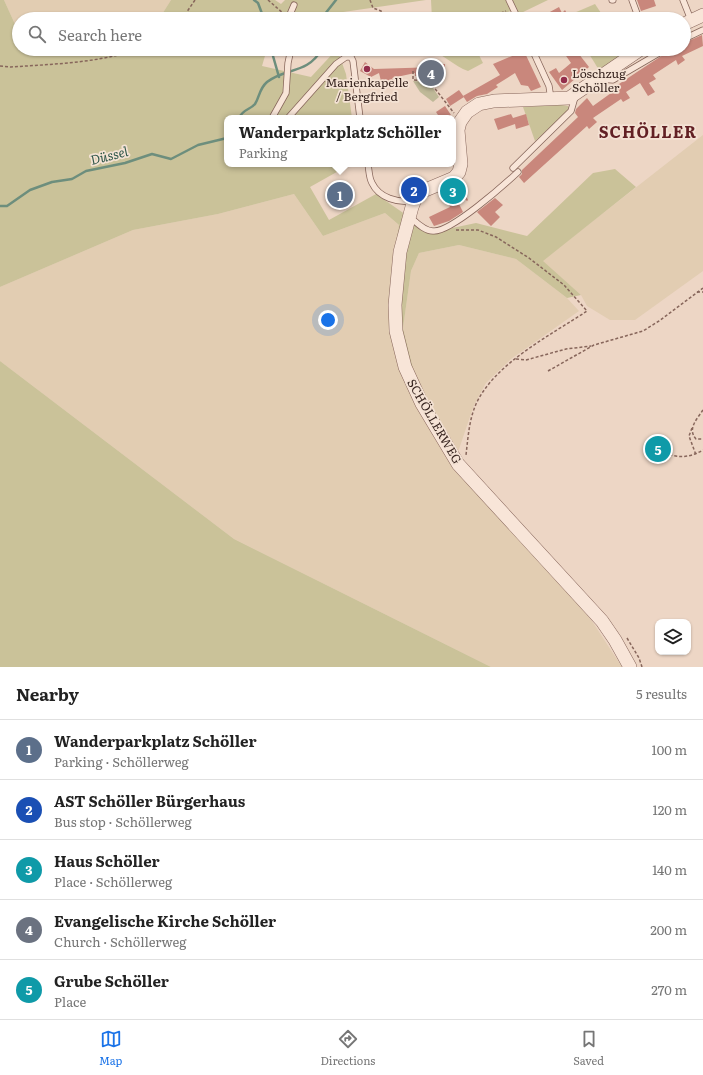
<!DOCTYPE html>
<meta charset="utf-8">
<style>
:root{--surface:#fff;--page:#f2f2f2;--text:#222;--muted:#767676;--line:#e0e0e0;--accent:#1a73e8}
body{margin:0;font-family:Literata,serif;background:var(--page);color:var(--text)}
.controls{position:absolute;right:12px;bottom:12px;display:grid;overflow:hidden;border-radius:8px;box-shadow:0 1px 3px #0004}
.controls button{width:36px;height:36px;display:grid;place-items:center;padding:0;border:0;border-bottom:1px solid var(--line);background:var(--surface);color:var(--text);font:20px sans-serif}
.you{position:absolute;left:328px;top:320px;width:14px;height:14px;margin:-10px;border:3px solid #fff;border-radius:50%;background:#1a73e8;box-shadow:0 0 0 6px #1a73e833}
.badge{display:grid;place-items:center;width:26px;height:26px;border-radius:50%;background:var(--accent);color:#fff;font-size:13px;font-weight:700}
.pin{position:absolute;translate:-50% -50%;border:2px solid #fff;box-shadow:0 1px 4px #0006}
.popup{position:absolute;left:224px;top:115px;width:232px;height:52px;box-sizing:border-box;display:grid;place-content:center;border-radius:8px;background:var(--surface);filter:drop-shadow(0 1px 3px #0005);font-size:13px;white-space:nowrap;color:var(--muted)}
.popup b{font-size:15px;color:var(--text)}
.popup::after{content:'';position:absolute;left:50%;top:100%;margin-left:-8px;border:8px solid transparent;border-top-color:var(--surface)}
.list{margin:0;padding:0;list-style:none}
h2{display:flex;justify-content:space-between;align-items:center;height:52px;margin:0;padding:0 16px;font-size:17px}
h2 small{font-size:13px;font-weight:400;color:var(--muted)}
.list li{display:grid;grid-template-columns:26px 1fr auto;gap:12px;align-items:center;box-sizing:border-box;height:60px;padding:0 16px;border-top:1px solid var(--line)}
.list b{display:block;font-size:15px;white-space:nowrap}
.list p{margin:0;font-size:13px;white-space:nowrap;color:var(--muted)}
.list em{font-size:13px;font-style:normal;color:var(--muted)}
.icon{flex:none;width:22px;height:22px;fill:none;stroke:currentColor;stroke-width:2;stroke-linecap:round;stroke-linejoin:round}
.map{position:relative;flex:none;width:703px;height:667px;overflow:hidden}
.search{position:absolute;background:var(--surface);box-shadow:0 1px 3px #0004;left:12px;right:12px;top:12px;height:44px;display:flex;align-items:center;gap:10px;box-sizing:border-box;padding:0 14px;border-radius:22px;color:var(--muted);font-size:15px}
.sheet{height:352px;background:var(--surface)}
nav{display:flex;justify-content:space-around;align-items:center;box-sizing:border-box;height:56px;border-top:1px solid var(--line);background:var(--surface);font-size:11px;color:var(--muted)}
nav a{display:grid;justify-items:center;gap:2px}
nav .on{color:var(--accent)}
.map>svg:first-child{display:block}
</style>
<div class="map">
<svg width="703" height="667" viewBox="0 0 703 667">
<rect width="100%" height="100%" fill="#edd6c5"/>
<!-- farmland -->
<g fill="#e2cdb2">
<path d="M4,0H171L159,19H19V33Z"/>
<path d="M26,49H93L71,54L29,55Z"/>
<path d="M703,135V271L635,320H610L587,306L581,295L542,261Z"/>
<path d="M294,194L323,236L385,213L399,225L392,268L395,271L392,306L418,405L548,570L592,621L622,667H491L234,539L0,361V287L133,230L218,214Z"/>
<path d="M459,245L516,259L567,298L579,311L511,359L486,383L474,405L457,455L445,436L415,376L403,328L411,271L419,253Z"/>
</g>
<!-- green -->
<g fill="#cac299">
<path d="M0,0H4L19,33V49H26L30,55L71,54L93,49H267L262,66L311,77L337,49L346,74L352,118H227V164H351L310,187L329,220L376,194L422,226L438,231L476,223L527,236L593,173L615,169L636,187L543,261L581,295L567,298L516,259L459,245L419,253L411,271L403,328L415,376L402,346L395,271L392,268L399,225L385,213L323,236L294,194L218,214L133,230L0,287Z"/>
<path d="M171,0H275L281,4L285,0H426L295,19H159Z"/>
<path d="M431,0H548L519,14L510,11L493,19H432Z"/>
<path d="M595,4L605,19H574V13Z"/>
<path d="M432,49H476L483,63L468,71C454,66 446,56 432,51Z"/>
<path d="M586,49H626L628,51L599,70Z"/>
<path d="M561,105L568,106L569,108L566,113L535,141L523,107Z"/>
<path d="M0,361L234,539L491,667H0Z"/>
</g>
<!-- cemetery -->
<path fill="#bfb998" d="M413,81L429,82L439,97L433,102L420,92Z"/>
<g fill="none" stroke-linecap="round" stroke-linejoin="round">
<!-- stream -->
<g stroke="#6d8e7d" stroke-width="2.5">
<path d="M254,0L258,3L264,19"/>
<path d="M321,19L336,0"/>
<path d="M271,49L279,77"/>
<path d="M239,118C243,109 250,110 255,104C260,96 259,89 267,82C286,67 307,75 322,49"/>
<path d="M0,206H7L30,190L52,182L72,179L86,171L125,163L152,154L171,159L198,145L227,138"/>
</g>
</g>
<!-- building -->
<g fill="#c9877c">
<path d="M637,0H654L656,6L641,11Z"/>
<path d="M559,7L562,13L565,10L570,19H537Z"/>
<path d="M702,35L703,46L682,56L685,60L678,65L676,60L653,75L656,79L649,83L655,92L648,96L640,83L626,92L630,98L623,102L621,99L593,118L597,122L589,129L587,126L524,183L519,177L522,174V170L578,117L575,113L576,109L587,98L593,106L618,88L616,86L637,72L672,49H684V43Z"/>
<path d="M568,49H575L589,67L562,90L549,72L556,68L559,73L571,63L564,53Z"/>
<path d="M524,51L541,87L531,91L528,86L521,85L515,73L496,85L498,87L487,94L477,96L467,102L463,96L500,75L493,64Z"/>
<path d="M365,62L374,69L437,67V64H445V76L423,78V76H415V73L392,78L393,80L388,81V84L382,85L379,73L371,77L360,71Z"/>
<path d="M459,90L464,97L450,106L446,99Z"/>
<path d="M445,106L451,115L447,118H440L436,112Z"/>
<path d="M511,114L513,118L526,114L529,125L516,129L515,124L498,130L494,119Z"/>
<path d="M460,183L468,200L467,201L453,187Z"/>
<path d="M451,188L463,212L449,221L434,226L429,217L450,207L442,192Z"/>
<path d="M495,198L503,205L495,212L500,217L491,226L477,212Z"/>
</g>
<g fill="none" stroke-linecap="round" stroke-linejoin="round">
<defs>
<g id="service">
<path d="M509,0L518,19"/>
<path d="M612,0H613"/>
<path d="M632,0L639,19"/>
<path d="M683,0L691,20"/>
<path d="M288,19L294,5"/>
<path d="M684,39L703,30"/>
<path d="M532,49L549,86L551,99"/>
<path d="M600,79L613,80L666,49"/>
<path d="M272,118L286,93L288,63L291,49"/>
<path d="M288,118L336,64L346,57H351L353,61L360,118"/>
<path d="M368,164C369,170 369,178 372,183C379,198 398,203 413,201"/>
<path d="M513,168L571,111L575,97"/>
<path d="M410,217C416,222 424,231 433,231C450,233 504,185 518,172"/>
</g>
<g id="tertiary">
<path d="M684,24L703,15"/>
<path d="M630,667L615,640L602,621L458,464L422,404L405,367L396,331L395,305L400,252L412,207L416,197L423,191L454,178L459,172L461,164L458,130L460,122L467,112L479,104L494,101L569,98L641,49"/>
</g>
</defs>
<!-- service casing -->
<use href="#service" stroke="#87665b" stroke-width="7"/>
<!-- tertiary casing -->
<use href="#tertiary" stroke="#87665b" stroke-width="14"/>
<!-- path -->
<g stroke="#87665b" stroke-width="1.5" stroke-dasharray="3 2" stroke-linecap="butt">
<path d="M268,0L284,14"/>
<path d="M370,0L373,8L381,11L385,17"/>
<path d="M182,19L195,0"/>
<path d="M487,19L506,11"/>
<path d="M0,66L11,67C54,64 98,63 139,49"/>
<path d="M413,71V80L429,81L454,113"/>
<path d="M456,230H478L496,237L529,258L564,285L587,311C551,335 495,363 476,404C469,420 468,438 466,455"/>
<path d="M697,292H703"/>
<path d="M516,359L526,360L566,349L591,346"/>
<path d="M548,371L594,345L643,331L659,321L703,288"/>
<path d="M703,410C697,419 687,429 696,439H703"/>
<path d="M692,428L689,436L696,455"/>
<path d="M660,451C675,458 688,459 703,450"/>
<path d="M627,638L639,658L642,667"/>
</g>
<!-- service -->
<use href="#service" stroke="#f8e5d8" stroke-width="5.5"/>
<!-- tertiary -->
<use href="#tertiary" stroke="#f8e5d8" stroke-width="13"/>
</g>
<!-- markers -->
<g fill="#932e4b" stroke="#f4e2d4" stroke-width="1.5">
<circle cx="367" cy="69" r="4"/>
<circle cx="564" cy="80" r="4"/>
</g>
<g text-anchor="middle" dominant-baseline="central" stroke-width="3.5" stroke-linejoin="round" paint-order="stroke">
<!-- poi labels -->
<g font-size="12" fill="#37241f" stroke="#f4e2d4" text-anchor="start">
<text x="572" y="73">Löschzug<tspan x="572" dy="14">Schöller</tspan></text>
<text x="367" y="82" text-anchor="middle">Marienkapelle<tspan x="367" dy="14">/ Bergfried</tspan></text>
</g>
<!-- street labels -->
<g font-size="12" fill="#37241f" stroke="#f4e2d4">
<text transform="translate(435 421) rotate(60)">SCHÖLLERWEG</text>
</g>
<!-- water labels -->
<g font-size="13" font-style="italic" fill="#2f5649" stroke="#f4e2d4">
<text transform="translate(109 155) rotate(-14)">Düssel</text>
</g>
<!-- district labels -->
<g font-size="16" font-weight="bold" letter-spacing="1" fill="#622024" stroke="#f4e2d4">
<text x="648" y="131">SCHÖLLER</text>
</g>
</g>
</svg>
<div class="controls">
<button><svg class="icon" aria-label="layers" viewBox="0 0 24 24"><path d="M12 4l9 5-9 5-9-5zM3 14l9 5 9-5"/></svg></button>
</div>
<div class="you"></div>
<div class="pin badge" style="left:340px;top:195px;background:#5c6f8a">1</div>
<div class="popup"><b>Wanderparkplatz Schöller</b>Parking</div>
<div class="pin badge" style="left:414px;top:190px;background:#1a4fb4">2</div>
<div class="pin badge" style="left:453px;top:191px;background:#0f9aa8">3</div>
<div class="pin badge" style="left:431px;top:73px;background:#6b7280">4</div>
<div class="pin badge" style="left:658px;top:449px;background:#0f9aa8">5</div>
<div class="search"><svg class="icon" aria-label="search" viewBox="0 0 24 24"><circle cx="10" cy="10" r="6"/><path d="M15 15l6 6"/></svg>Search here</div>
</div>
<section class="sheet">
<h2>Nearby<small>5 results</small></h2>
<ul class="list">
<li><span class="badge" style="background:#5c6f8a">1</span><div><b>Wanderparkplatz Schöller</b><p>Parking · Schöllerweg</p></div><em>100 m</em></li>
<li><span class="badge" style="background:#1a4fb4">2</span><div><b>AST Schöller Bürgerhaus</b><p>Bus stop · Schöllerweg</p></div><em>120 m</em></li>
<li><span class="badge" style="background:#0f9aa8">3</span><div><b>Haus Schöller</b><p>Place · Schöllerweg</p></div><em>140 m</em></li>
<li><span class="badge" style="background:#6b7280">4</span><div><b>Evangelische Kirche Schöller</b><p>Church · Schöllerweg</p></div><em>200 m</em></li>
<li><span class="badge" style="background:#0f9aa8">5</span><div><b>Grube Schöller</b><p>Place</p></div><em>270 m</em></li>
</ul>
</section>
<nav>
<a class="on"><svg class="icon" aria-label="map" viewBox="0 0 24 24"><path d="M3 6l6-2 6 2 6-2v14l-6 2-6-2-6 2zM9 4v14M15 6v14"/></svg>Map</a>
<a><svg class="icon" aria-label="directions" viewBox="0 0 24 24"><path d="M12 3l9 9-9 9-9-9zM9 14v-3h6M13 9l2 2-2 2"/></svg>Directions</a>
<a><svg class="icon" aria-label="saved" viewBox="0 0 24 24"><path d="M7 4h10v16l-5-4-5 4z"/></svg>Saved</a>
</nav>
